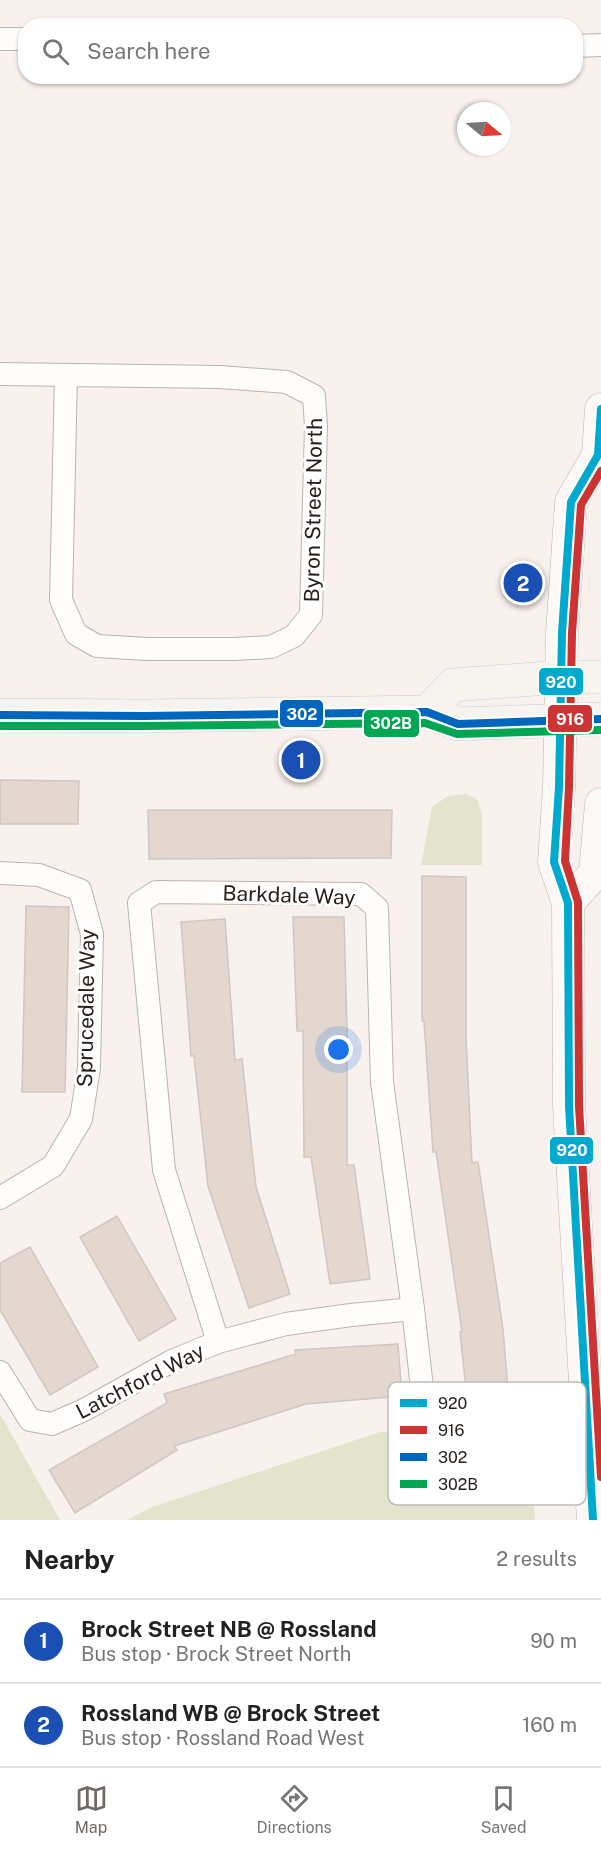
<!DOCTYPE html>
<meta charset="utf-8">
<style>
:root{--surface:#fff;--page:#f6f6f6;--text:#222;--muted:#767676;--line:#e0e0e0;--accent:#716965}
body{margin:0;font-family:"Public Sans",sans-serif;background:var(--page);color:var(--text)}
.compass{position:absolute;left:457px;top:102px;width:54px;height:54px;border-radius:50%;background:var(--surface);box-shadow:0 2px 4px #0004;rotate:108deg}
.you{position:absolute;left:339px;top:1050px;width:21px;height:21px;margin:-15px;border:4px solid #fff;border-radius:50%;background:#1a73e8;box-shadow:0 0 0 9px #1a73e833}
.badge{display:grid;place-items:center;width:39px;height:39px;border-radius:50%;background:var(--accent);color:#fff;font-size:20px;font-weight:700}
.pin{position:absolute;translate:-50% -50%;border:3px solid #fff;box-shadow:0 2px 6px #0006}
.list{margin:0;padding:0;list-style:none}
h2{display:flex;justify-content:space-between;align-items:center;height:78px;margin:0;padding:0 24px;font-size:26px}
h2 small{font-size:20px;font-weight:400;color:var(--muted)}
.list li{display:grid;grid-template-columns:39px 1fr auto;gap:18px;align-items:center;box-sizing:border-box;height:84px;padding:0 24px;border-top:2px solid var(--line)}
.list b{display:block;font-size:22px;white-space:nowrap}
.list p{margin:0;font-size:20px;white-space:nowrap;color:var(--muted)}
.list em{font-size:20px;font-style:normal;color:var(--muted)}
.icon{flex:none;width:33px;height:33px;fill:none;stroke:currentColor;stroke-width:2;stroke-linecap:round;stroke-linejoin:round}
.map{position:relative;flex:none;width:601px;height:1520px;overflow:hidden}
.search{position:absolute;background:var(--surface);box-shadow:0 2px 4px #0004;left:18px;right:18px;top:18px;height:66px;display:flex;align-items:center;gap:15px;box-sizing:border-box;padding:0 21px;border-radius:24px;color:var(--muted);font-size:22px}
.sheet{height:246px;background:var(--surface)}
nav{display:flex;justify-content:space-around;align-items:center;box-sizing:border-box;height:84px;border-top:2px solid var(--line);background:var(--surface);font-size:16px;color:var(--muted)}
nav a{display:grid;justify-items:center;gap:3px}
nav .on{color:var(--accent)}
.map>svg:first-child{display:block}
</style>
<div class="map">
<svg width="601" height="1520" viewBox="0 0 601 1520">
<rect width="100%" height="100%" fill="#f8f1ed"/>
<!-- green -->
<g fill="#e3e3ce">
<path d="M466,794L477,799L482,815V865H421L432,807L448,796Z"/>
<path d="M0,1414L60,1520H0Z"/>
<path d="M530,1427L535,1520H127L152,1507L380,1432Z"/>
</g>
<!-- building -->
<g fill="#e4d7d0" stroke="#cec7c3" stroke-width="1.5">
<path d="M0,780L79,781L78,824H0Z"/>
<path d="M148,810H392L391,858L149,859Z"/>
<path d="M422,876L466,877V1038L472,1163L478,1162L503,1329L510,1414L469,1417L460,1332H462L436,1152H433L424,1021H422Z"/>
<path d="M26,906L69,907L65,1092H22Z"/>
<path d="M293,917H344L347,1030V1165H354L370,1279L330,1284L311,1157H304L303,1031H297Z"/>
<path d="M225,919L235,1060L242,1059L256,1187L290,1294L249,1308L208,1186L194,1056H191L181,922Z"/>
<path d="M117,1216L176,1319L139,1341L80,1237Z"/>
<path d="M30,1247L98,1367L50,1395L0,1310V1263Z"/>
<path d="M398,1344L402,1396L306,1404L174,1446L177,1450L75,1513L49,1470L167,1403L164,1394L296,1354L295,1350Z"/>
</g>
<g fill="none" stroke-linecap="round" stroke-linejoin="round">
<defs>
<g id="minor">
<path d="M0,39H26"/>
<path d="M576,46L601,45"/>
<path d="M0,374L220,377L287,382L314,396L316,426L311,615L294,636L271,647L234,649H147L97,646L76,634L61,600L66,375"/>
<path d="M0,873L39,875L80,890L92,934L89,1068L81,1119L53,1166L0,1198"/>
<path d="M218,1342L164,1170L139,903L156,892L361,894L377,908L382,1082L413,1309L425,1414"/>
<path d="M0,1372L30,1420L52,1424L84,1410L172,1361L218,1342L286,1324L351,1315L413,1309"/>
</g>
<g id="secondary">
<path d="M601,409L598,455L601,466"/>
<path d="M568,903L595,873L601,804"/>
<path d="M593,1520L569,1106L568,903L554,862L559,787L562,633L571,502L598,455"/>
</g>
<g id="primary">
<path d="M427,712L453,685L561,677H601"/>
<path d="M0,715L143,716L427,712L458,724L601,719"/>
</g>
</defs>
<!-- minor casing -->
<use href="#minor" stroke="#bab4b0" stroke-width="24"/>
<!-- secondary casing -->
<use href="#secondary" stroke="#bab4b0" stroke-width="33"/>
<!-- primary casing -->
<use href="#primary" stroke="#d2cecb" stroke-width="34"/>
<!-- minor -->
<use href="#minor" stroke="#fefdfc" stroke-width="22"/>
<!-- secondary -->
<use href="#secondary" stroke="#fbf8f6" stroke-width="32"/>
<!-- primary -->
<use href="#primary" stroke="#f7f3ef" stroke-width="33"/>
<defs>
<path id="bus-1" d="M593,1520L569,1106L568,903L554,862L559,787L562,633L571,502L598,455L601,409"/>
<path id="bus-2" d="M601,471L581,505L572,633L569,787L565,861L578,902L579,1106L601,1477"/>
<path id="bus-3" d="M0,715L143,716L427,712L458,724L601,719"/>
<path id="bus-4" d="M0,726H143L425,723L457,734L601,730"/>
</defs>
<!-- bus-1 casing -->
<use href="#bus-1" stroke="#fff" stroke-width="12"/>
<!-- bus-2 casing -->
<use href="#bus-2" stroke="#fff" stroke-width="12"/>
<!-- bus-3 casing -->
<use href="#bus-3" stroke="#fff" stroke-width="12"/>
<!-- bus-4 casing -->
<use href="#bus-4" stroke="#fff" stroke-width="12"/>
<!-- bus-1 -->
<use href="#bus-1" stroke="#00a9ce" stroke-width="8"/>
<!-- bus-2 -->
<use href="#bus-2" stroke="#c33" stroke-width="8"/>
<!-- bus-3 -->
<use href="#bus-3" stroke="#0065bd" stroke-width="8"/>
<!-- bus-4 -->
<use href="#bus-4" stroke="#00a651" stroke-width="8"/>
</g>
<g text-anchor="middle" dominant-baseline="central" stroke-width="6" stroke-linejoin="round" paint-order="stroke">
<!-- street labels -->
<g font-size="21" fill="#28201c" stroke="#fff">
<text transform="translate(313 510) rotate(-89)">Byron Street North</text>
<text transform="translate(289 895) rotate(2)">Barkdale Way</text>
<text transform="translate(86 1008) rotate(-89)">Sprucedale Way</text>
<text transform="translate(140 1381) rotate(-27)">Latchford Way</text>
</g>
</g>
<!-- legend -->
<rect x="388" y="1382" width="198" height="123" rx="9" fill="#fff" stroke="#bebcbb" stroke-width="1.5"/>
<rect x="400" y="1399" width="27" height="8" fill="#00a9ce"/>
<rect x="400" y="1426" width="27" height="8" fill="#c33"/>
<rect x="400" y="1453" width="27" height="8" fill="#0065bd"/>
<rect x="400" y="1480" width="27" height="8" fill="#00a651"/>
<g font-size="16" fill="#28201c">
<text x="438" y="1409">920</text>
<text x="438" y="1436">916</text>
<text x="438" y="1463">302</text>
<text x="438" y="1490">302B</text>
</g>
<g stroke="#fff" stroke-width="2">
<rect x="538" y="667" width="46" height="29" rx="6" fill="#00a9ce"/>
<rect x="279" y="699" width="45" height="29" rx="6" fill="#0065bd"/>
<rect x="547" y="704" width="46" height="29" rx="6" fill="#c33"/>
<rect x="363" y="709" width="57" height="29" rx="6" fill="#00a651"/>
<rect x="549" y="1136" width="45" height="29" rx="6" fill="#00a9ce"/>
</g>
<g font-size="16" text-anchor="middle" font-weight="bold" fill="#fff">
<text x="561" y="688">920</text>
<text x="302" y="720">302</text>
<text x="570" y="725">916</text>
<text x="391" y="729">302B</text>
<text x="572" y="1156">920</text>
</g>
</svg>
<svg class="compass" viewBox="-18 -18 36 36"><path d="M0-13l5 13h-10z" fill="#e53935"/><path d="M0 13l5-13h-10z" fill="#767676"/></svg>
<div class="you"></div>
<div class="pin badge" style="left:301px;top:760px;background:#1a4fb4">1</div>
<div class="pin badge" style="left:523px;top:583px;background:#1a4fb4">2</div>
<div class="search"><svg class="icon" aria-label="search" viewBox="0 0 24 24"><circle cx="10" cy="10" r="6"/><path d="M15 15l6 6"/></svg>Search here</div>
</div>
<section class="sheet">
<h2>Nearby<small>2 results</small></h2>
<ul class="list">
<li><span class="badge" style="background:#1a4fb4">1</span><div><b>Brock Street NB @ Rossland</b><p>Bus stop · Brock Street North</p></div><em>90 m</em></li>
<li><span class="badge" style="background:#1a4fb4">2</span><div><b>Rossland WB @ Brock Street</b><p>Bus stop · Rossland Road West</p></div><em>160 m</em></li>
</ul>
</section>
<nav>
<a class="on"><svg class="icon" aria-label="map" viewBox="0 0 24 24"><path d="M3 6l6-2 6 2 6-2v14l-6 2-6-2-6 2zM9 4v14M15 6v14"/></svg>Map</a>
<a><svg class="icon" aria-label="directions" viewBox="0 0 24 24"><path d="M12 3l9 9-9 9-9-9zM9 14v-3h6M13 9l2 2-2 2"/></svg>Directions</a>
<a><svg class="icon" aria-label="saved" viewBox="0 0 24 24"><path d="M7 4h10v16l-5-4-5 4z"/></svg>Saved</a>
</nav>
